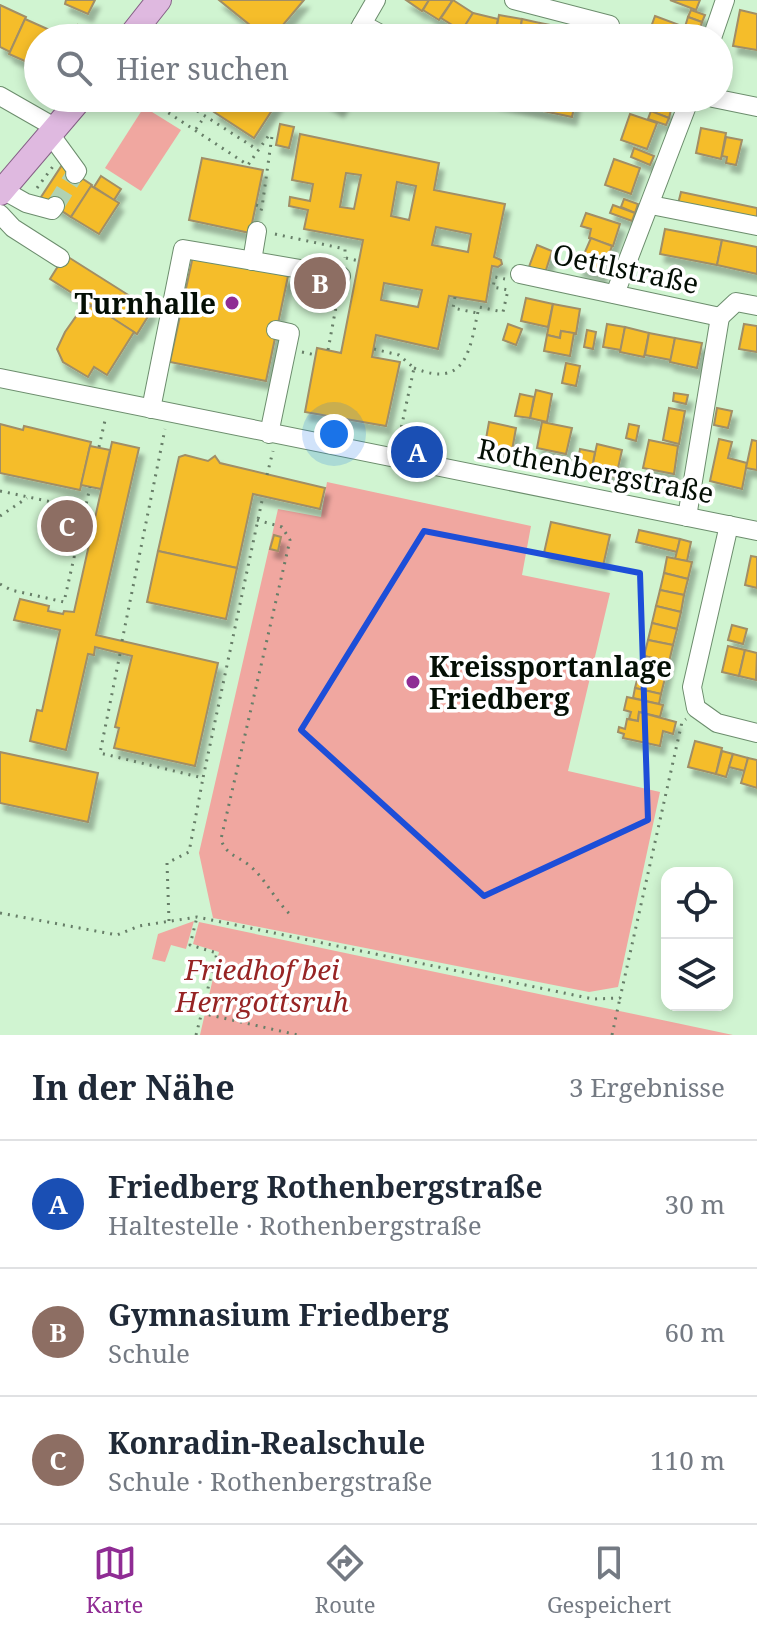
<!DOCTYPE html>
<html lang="de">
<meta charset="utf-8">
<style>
:root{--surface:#fff;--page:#f2f2f3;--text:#1f2937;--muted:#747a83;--line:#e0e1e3;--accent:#8f2c94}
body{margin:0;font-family:"Noto Serif",serif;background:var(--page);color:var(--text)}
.controls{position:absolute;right:24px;bottom:24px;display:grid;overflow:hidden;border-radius:16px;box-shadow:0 4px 12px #0003}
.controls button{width:72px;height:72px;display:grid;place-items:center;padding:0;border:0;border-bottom:2px solid var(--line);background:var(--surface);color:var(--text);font:40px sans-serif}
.you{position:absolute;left:334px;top:434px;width:28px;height:28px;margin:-20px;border:6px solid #fff;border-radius:50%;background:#1a73e8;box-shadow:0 0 0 12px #1a73e833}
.badge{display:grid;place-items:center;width:52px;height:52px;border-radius:50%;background:var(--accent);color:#fff;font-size:26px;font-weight:700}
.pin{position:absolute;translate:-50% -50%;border:4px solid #fff;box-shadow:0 2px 8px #0006}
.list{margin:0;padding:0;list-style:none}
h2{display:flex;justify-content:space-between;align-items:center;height:104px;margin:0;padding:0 32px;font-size:34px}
h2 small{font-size:26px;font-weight:400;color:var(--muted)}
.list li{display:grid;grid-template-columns:52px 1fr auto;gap:24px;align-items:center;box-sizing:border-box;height:128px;padding:0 32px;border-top:2px solid var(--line)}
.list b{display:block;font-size:30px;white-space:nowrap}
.list p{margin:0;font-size:26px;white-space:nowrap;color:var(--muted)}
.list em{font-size:26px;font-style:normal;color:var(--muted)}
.icon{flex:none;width:44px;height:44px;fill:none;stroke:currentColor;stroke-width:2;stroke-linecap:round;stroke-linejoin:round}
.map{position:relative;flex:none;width:757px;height:1035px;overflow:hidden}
.search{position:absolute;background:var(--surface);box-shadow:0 4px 12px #0003;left:24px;right:24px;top:24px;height:88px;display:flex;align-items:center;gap:20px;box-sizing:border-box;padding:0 28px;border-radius:44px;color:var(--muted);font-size:30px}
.sheet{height:488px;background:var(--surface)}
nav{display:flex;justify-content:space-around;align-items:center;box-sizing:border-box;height:112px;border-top:2px solid var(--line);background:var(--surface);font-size:22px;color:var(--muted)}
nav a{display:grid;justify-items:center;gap:4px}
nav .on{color:var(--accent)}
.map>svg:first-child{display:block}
</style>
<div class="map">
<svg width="757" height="1035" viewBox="0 0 757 1035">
<defs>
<filter id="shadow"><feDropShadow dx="4.5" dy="8" stdDeviation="2" flood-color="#0004"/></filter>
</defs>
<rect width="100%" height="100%" fill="#d0f4d1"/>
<!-- green -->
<g fill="#f0a7a0">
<path d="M144,107L181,130L141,191L105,168Z"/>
<path d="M327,482L531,526L522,575L610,593L568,771L660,792L618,987L589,992L213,918L199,853L278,509L321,517Z"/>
<path d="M194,921L186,949L171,945L165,962L152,959L158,934Z"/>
<path d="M199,922L733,1035H200L219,952L193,944Z"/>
</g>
<!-- building -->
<g fill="#f5bd29" stroke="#a18e66" stroke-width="2" fill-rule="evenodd" filter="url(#shadow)">
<path d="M66,0H95L88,14L65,4Z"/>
<path d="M219,0H304L272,38H266Z"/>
<path d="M406,0H429L422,11Z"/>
<path d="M429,0H450L452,1L439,20L423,10Z"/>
<path d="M453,0L473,13L462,31L441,18Z"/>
<path d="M670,0H700L696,10Z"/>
<path d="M0,5L26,17L10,52L0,47Z"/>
<path d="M691,10L705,15L702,22L688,17Z"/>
<path d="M740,10L757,14V50L733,46Z"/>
<path d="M473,13L498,19L495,34L464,27Z"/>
<path d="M499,15L522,19L519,38L495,36Z"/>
<path d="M655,16L682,26L678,38H647Z"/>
<path d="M688,17L702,22L698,35L684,30Z"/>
<path d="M25,19L52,31L49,38H38L36,66L9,54Z"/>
<path d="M522,19L540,23L537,38H519Z"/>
<path d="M540,23L561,27L559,38H537Z"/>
<path d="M78,25L91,33L88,38H70Z"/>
<path d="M561,27L580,31L579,38H559Z"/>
<path d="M223,98H280L254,138L214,112Z"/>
<path d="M322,98H346L339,109Z"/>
<path d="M496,98H516L514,105L495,101Z"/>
<path d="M516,98H536L534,109L514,105Z"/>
<path d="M536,98H556L553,113L534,109Z"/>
<path d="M556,98H576L572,117L553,113Z"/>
<path d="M658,105L671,110L669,118L655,113Z"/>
<path d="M651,111L669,118L666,125L648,119Z"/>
<path d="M630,114L657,123L647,149L621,140Z"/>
<path d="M280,124L294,127L289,148L276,145Z"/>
<path d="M701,128L726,133L721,159L696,153Z"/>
<path d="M300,134L439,163L434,190L505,204L494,257L501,260L502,264L498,267L492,266L486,302L449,296L438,349L376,335L372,357L400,362L386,426L305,412L317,348L341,353L363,240L304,229L308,210L289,206L290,197L310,201L313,184L292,180ZM346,173L361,175L354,209L340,207ZM397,182L416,186L409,220L391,216ZM436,227L471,234L468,252L432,245ZM384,283L422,290L418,307L381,300Z"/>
<path d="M726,137L742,140L736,165L726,163L727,157L722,156Z"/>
<path d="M634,148L654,156L650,165L631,157Z"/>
<path d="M202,158L263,170L250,233L189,220Z"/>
<path d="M614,159L640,168L631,194L605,185Z"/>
<path d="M62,165L92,185L71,217L41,197Z"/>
<path d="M101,176L121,189L114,200L94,187Z"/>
<path d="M91,186L119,203L99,234L71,217Z"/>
<path d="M681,192L757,208V220L678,204Z"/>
<path d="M624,199L638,204L635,213L621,207Z"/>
<path d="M613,205L635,213L632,221L610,213Z"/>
<path d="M586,213L620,224L613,246L589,238L591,229L581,226Z"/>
<path d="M665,229L722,240L717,265L660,254Z"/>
<path d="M591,238L612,246L601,276L578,268Z"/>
<path d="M722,240L757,247V274L717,265Z"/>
<path d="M537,245L552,251L545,273L529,267Z"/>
<path d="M65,255L152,310L137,334L50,279Z"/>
<path d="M193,256L288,276L266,381L170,362Z"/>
<path d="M526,298L553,304L548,327L521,321Z"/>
<path d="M553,304L580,309L576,334L561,331L560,338L547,335Z"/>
<path d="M94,306L134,332L107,375L94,367L88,377L63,362L57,349L65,332L77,315L87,307Z"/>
<path d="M508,324L522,329L516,345L503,340Z"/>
<path d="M607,324L625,327L621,350L603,347Z"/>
<path d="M744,324L757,326V352L739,349Z"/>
<path d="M625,327L649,333L644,357L620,352Z"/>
<path d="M587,330L596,332L593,349L584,347Z"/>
<path d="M561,331L574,333L570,356L544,351L547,335L560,338Z"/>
<path d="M649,333L675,338L671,360L645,355Z"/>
<path d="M675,338L702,343L697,368L670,362Z"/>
<path d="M566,363L580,366L576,386L562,383Z"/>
<path d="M536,390L552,394L547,422L530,418Z"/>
<path d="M674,393L688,395L686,404L673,401Z"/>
<path d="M520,394L534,397L530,418L515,416Z"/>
<path d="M669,408L685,411L679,444L663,440Z"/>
<path d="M717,408L732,411L728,428L714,425Z"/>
<path d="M489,422L516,428L511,456L484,450Z"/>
<path d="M542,422L572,428L566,454L537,448Z"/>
<path d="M0,424L23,430L24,426L91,442L80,490L0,473Z"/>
<path d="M629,424L639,426L636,441L626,438Z"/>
<path d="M719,439L732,442L728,458L747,463L742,489L710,481Z"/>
<path d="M649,440L678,446L674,474L643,468Z"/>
<path d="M752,440L757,441V470L746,468Z"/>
<path d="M112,442L139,448L96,635L218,663L195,766L114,748L119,728L115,727L132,656L95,647L94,655L88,654L66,750L30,741L37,710L42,711L60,630L14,620L20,599L49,606L48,611L63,614L64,611L74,612Z"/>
<path d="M597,444L622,450L616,477L591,471Z"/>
<path d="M90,446L110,450L101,489L81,485Z"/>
<path d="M580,449L595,452L592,468L577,465Z"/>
<path d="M185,455L208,461L215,456L220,463L325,488L320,509L253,494L237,568L158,551L179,457Z"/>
<path d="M551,522L610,535L603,566L544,553Z"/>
<path d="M639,530L680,539L677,552L636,542Z"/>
<path d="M274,535L281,537L278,551L270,549Z"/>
<path d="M680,539L691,542L687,561L675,559Z"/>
<path d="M158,551L237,568L226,619L147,602Z"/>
<path d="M751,556L757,557V588L745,585Z"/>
<path d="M667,557L692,562L688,579L664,573Z"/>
<path d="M664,573L688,579L684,595L660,590Z"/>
<path d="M660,590L684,595L681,612L656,606Z"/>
<path d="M656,606L681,612L677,629L652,623Z"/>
<path d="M652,623L677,629L673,645L648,640Z"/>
<path d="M732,625L747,629L743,644L728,640Z"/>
<path d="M648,640L673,645L669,662L644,656Z"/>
<path d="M728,646L745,650L739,676L722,672Z"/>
<path d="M745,650L757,653L756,680L739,676Z"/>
<path d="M644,656L669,662L665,678L640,672Z"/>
<path d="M639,672L665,678L661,694L635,688Z"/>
<path d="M635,688L661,694L659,704L633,698Z"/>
<path d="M627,697L663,705L660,717L639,712L638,721L629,719L631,712L624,710Z"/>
<path d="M639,712L676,722L673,734L663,731L660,746L623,738L624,734L618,732L619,727L625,729L627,719L638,721Z"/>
<path d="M695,741L722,748L716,774L688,767Z"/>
<path d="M722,751L733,754L726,777L716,774Z"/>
<path d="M0,752L98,773L88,822L0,803Z"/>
<path d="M733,754L748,758L745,771L729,767Z"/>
<path d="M748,758L757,760V788L741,783Z"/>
</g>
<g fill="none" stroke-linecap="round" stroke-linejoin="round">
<!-- minor-tunnel -->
<path stroke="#b1d2b2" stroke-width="18" stroke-dasharray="18 9" stroke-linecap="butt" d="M55,206L75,174"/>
<defs>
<g id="minor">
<path d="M514,0L610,25"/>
<path d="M362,24L388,38"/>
<path d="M354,38L376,0"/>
<path d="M712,38L725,0"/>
<path d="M0,96L56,128"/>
<path d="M713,98L757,107"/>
<path d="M50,134L77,171L75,174"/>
<path d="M3,190L26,203L52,210L55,206"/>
<path d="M651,205L757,226"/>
<path d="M0,214L13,228L60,258"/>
<path d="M252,261L257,231"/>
<path d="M520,274L720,317L736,302L757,306"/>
<path d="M615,294L690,98"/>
<path d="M0,378L757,531"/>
<path d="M151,409L183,249L341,276"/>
<path d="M269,434L290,333L276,330"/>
<path d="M687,517L720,317"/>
<path d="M729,525L692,687L696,708L717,723L757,733"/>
</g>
<g id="major">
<path d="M129,38L159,0"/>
<path d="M0,193L81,98"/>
</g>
</defs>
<!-- minor casing -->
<use href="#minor" stroke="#6c8d6d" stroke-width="20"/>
<!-- major casing -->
<use href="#major" stroke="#856086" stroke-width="26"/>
<!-- path -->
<g stroke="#677e68" stroke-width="3" stroke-dasharray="2 6" stroke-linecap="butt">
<path d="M177,98L258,150"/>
<path d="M155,104L248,165L269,135L272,136L262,207"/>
<path d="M196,129L205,116"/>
<path d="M37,188L54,165"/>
<path d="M256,205L262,207L260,214"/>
<path d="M275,234L345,249V258"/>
<path d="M346,258L359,261"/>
<path d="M455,297L453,308L477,313"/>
<path d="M374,349L399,355L414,368L398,443"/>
<path d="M328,350L339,291"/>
<path d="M302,352L316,355"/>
<path d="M414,368C468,390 470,347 479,307L503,312L508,290L493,287L495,277L505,279"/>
<path d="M99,447L106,416"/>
<path d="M267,475L273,451"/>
<path d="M0,491L85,509"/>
<path d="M0,516L27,498"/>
<path d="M257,520L282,527L290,540L221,839C225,854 237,856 249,865C266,879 275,901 292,916"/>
<path d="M0,584L11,590L64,602L90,487"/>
<path d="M122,641L165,429"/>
<path d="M120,654L100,753L203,778L263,496"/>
<path d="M0,913L117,935L139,926L197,917L593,999L620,998L682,722L686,719"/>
<path d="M169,921L167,863L189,852L203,778"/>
<path d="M201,1013L298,1035"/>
<path d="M196,1035L217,953L190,945L197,917"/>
<path d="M612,1035L620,998"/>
</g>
<!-- minor -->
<use href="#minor" stroke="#fff" stroke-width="18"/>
<!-- major -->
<use href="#major" stroke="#dfb9e0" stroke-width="24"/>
</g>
<!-- marked area -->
<path fill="none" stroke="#1d4ed8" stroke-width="6" stroke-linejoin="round" d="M424,531L640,573L648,820L484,896L301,730Z"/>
<!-- markers -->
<g fill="#8f2c94" stroke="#fff" stroke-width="3">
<circle cx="232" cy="303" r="8"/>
<circle cx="413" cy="682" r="8"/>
</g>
<g text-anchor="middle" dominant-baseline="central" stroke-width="7" stroke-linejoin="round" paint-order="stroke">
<!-- street labels -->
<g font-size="28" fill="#040f05" stroke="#fff">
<text transform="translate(626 268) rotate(12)">Oettlstraße</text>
<text transform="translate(596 470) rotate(11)">Rothenbergstraße</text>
</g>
<!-- poi labels -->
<g font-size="28" font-weight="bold" fill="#040f05" stroke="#fff" text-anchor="end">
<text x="216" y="303">Turnhalle</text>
<text x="429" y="666" text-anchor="start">Kreissportanlage<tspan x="429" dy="32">Friedberg</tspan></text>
</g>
<!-- park labels -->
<g font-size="28" font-style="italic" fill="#972424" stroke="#fff">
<text x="262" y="969">Friedhof bei<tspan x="262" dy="32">Herrgottsruh</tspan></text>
</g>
</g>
</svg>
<div class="controls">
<button><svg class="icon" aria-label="locate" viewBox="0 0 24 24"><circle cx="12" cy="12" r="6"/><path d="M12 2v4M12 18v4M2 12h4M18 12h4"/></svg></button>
<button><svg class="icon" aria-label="layers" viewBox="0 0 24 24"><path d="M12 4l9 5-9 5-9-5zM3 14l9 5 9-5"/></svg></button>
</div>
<div class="you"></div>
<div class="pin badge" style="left:417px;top:452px;background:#1a4fb4">A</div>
<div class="pin badge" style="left:320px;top:283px;background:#8d6e63">B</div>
<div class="pin badge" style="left:67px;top:526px;background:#8d6e63">C</div>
<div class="search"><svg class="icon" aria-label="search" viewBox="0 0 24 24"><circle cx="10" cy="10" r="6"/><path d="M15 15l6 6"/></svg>Hier suchen</div>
</div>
<section class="sheet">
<h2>In der Nähe<small>3 Ergebnisse</small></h2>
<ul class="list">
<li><span class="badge" style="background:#1a4fb4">A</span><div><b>Friedberg Rothenbergstraße</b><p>Haltestelle · Rothenbergstraße</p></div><em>30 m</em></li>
<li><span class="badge" style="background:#8d6e63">B</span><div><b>Gymnasium Friedberg</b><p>Schule</p></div><em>60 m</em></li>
<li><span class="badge" style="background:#8d6e63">C</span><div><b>Konradin-Realschule</b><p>Schule · Rothenbergstraße</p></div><em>110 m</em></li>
</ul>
</section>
<nav>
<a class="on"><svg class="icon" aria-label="map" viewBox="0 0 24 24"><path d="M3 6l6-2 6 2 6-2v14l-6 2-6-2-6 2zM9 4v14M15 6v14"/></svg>Karte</a>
<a><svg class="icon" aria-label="directions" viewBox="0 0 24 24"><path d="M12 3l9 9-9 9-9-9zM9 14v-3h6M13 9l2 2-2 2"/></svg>Route</a>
<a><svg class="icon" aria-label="saved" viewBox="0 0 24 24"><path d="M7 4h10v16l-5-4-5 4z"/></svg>Gespeichert</a>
</nav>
